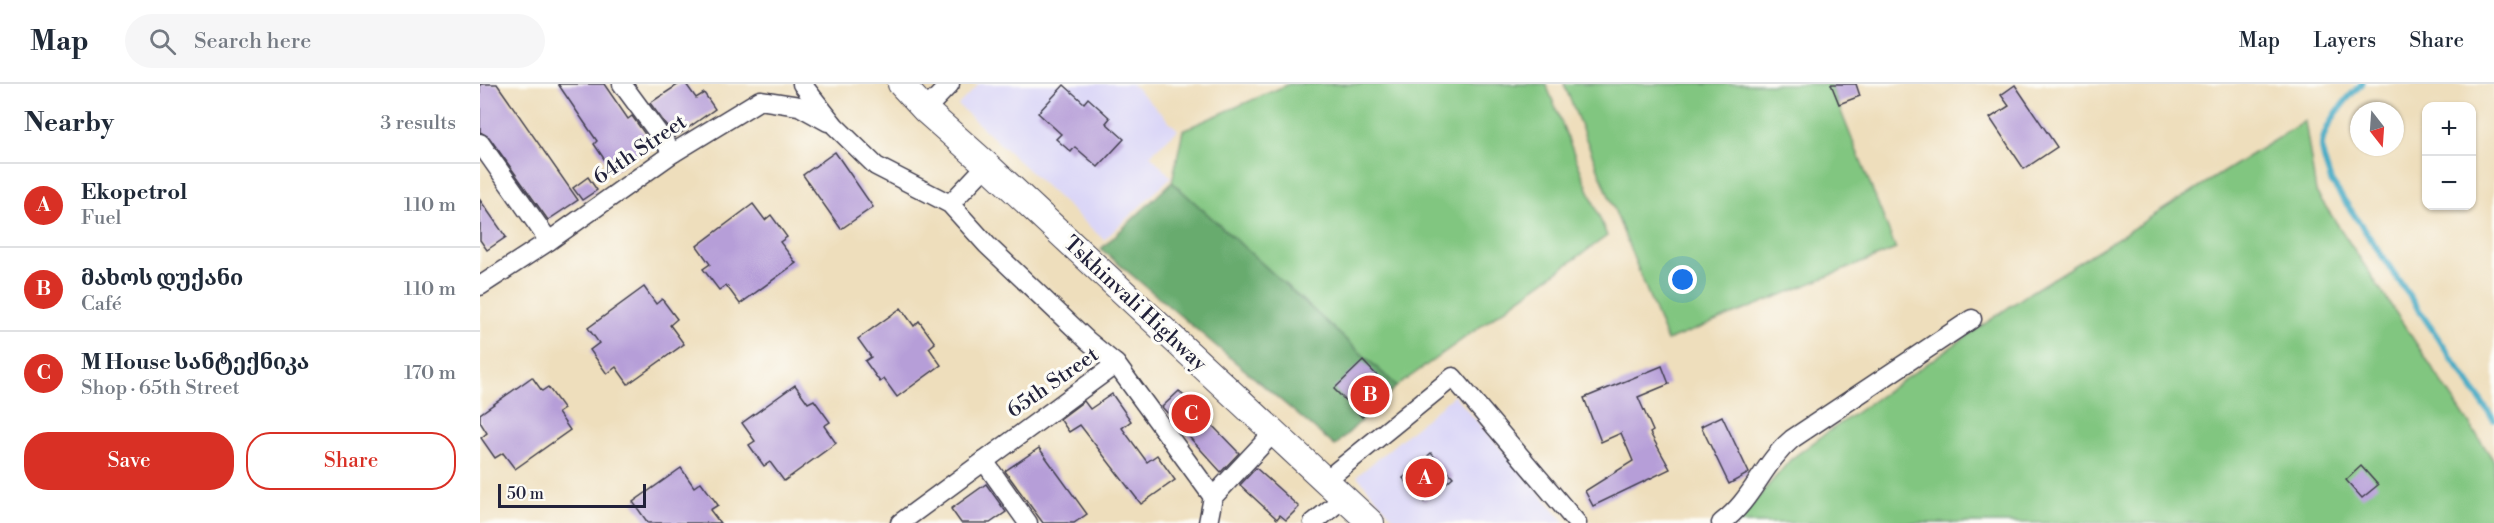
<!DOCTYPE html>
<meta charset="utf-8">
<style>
:root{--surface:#fff;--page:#f6f6f7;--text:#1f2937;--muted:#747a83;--line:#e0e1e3;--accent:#d93025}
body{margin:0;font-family:"Libre Bodoni","Noto Serif Georgian",serif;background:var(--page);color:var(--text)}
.controls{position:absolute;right:18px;top:18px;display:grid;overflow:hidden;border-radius:12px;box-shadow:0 2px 4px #0004}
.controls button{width:54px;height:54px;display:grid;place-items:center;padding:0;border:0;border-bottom:2px solid var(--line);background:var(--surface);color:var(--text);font:30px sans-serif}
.compass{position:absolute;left:1870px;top:18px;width:54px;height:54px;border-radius:50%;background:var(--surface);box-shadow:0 2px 4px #0004;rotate:163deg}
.scale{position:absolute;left:18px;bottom:15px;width:148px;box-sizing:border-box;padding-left:6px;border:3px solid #22223b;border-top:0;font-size:16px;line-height:21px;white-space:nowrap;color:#22223b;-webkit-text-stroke:4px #fdfcf7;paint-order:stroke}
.you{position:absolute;left:1203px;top:196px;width:21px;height:21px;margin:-15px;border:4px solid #fff;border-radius:50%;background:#1a73e8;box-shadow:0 0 0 9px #1a73e833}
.badge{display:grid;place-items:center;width:39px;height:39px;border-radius:50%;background:var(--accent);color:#fff;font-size:20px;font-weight:700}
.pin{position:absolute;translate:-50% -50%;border:3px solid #fff;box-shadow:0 2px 6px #0006}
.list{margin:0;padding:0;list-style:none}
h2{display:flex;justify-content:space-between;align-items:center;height:78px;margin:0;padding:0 24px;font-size:26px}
h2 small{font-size:20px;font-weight:400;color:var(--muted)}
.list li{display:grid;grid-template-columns:39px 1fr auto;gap:18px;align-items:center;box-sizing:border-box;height:84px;padding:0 24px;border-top:2px solid var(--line)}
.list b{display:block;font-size:22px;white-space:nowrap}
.list p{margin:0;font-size:20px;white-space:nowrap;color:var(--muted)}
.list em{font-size:20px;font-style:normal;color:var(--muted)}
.actions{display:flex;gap:12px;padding:18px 24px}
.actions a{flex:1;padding:14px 0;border:2px solid var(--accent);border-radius:24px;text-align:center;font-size:21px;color:var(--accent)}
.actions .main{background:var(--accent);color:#fff}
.icon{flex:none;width:33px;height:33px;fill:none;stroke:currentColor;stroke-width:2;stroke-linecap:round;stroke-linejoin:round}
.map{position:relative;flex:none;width:2014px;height:439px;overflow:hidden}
header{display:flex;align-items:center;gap:36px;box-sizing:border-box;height:84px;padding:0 30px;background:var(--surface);border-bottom:2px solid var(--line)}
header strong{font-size:28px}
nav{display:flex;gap:33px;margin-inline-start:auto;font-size:21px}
.search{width:420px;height:54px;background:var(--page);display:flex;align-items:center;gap:15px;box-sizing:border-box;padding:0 21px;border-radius:33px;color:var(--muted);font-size:22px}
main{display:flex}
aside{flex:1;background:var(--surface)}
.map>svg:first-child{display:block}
</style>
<header>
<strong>Map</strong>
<div class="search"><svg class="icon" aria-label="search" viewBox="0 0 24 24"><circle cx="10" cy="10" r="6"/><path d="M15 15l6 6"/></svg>Search here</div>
<nav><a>Map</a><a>Layers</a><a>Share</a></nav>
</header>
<main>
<aside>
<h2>Nearby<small>3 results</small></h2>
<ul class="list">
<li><span class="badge">A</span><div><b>Ekopetrol</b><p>Fuel</p></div><em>110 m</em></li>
<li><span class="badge">B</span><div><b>მახოს დუქანი</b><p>Café</p></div><em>110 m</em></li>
<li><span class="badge">C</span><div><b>M House სანტექნიკა</b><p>Shop · 65th Street</p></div><em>170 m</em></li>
</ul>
<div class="actions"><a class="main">Save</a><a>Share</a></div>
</aside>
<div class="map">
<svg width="2014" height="439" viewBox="0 0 2014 439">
<rect width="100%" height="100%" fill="#fdfcf7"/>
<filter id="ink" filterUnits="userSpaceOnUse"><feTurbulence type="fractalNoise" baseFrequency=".0167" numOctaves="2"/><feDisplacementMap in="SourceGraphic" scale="12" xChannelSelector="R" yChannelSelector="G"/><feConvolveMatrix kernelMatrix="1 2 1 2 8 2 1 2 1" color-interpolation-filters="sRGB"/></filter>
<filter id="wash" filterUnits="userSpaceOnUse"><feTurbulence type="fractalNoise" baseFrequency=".008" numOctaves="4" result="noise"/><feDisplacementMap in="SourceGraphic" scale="24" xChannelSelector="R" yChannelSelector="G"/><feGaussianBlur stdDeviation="1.35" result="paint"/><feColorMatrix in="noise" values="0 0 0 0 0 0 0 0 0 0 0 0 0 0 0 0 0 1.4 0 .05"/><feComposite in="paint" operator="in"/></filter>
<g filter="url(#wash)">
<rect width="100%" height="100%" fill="#eedebc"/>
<!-- built -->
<g fill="#dad6f7">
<path d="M499,0H652L698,46L670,71L691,93L624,156L478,21Z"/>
<path d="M974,311L1086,439H918L877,392Z"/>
</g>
<!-- green -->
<g fill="#81c680" stroke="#52745e" stroke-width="1.5">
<path d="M809,0H1066L1127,152L917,302L692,98L703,46Z"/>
<path d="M1084,0H1350L1416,165L1187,257Z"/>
<path d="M1825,37L1836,108L2014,377V439H1256L1311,375L1345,350L1551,208Z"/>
</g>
<!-- forest -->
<path fill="#68ab6e" stroke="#456654" stroke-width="1.5" d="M692,98L917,302L855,362L621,165Z"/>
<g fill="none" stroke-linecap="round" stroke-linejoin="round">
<!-- stream -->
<path stroke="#44aac4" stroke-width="6" d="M1882,0C1868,12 1841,44 1842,64C1843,75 1848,87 1851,97L2014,336"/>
</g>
<g id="blocks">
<!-- building -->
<g fill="#b69ed8">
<path d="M0,0H17L98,116L68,136L9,53L0,48Z"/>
<path d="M78,0H124L148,35L152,32L172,60L133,88L114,60L117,57Z"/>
<path d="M199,0H206L216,14L224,9L235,25L195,53L170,19Z"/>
<path d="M1351,0H1376L1380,12L1359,20Z"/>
<path d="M584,1L604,19L608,14L630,34L626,39L644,55L618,83L595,63L591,68L576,55L581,50L558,29Z"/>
<path d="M1535,1L1577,63L1544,85L1510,34L1529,22L1521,11Z"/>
<path d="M355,68L393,123L361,145L323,91Z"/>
<path d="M108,93L117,106L102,116L93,104Z"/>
<path d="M0,116L26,153L7,166L0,156Z"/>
<path d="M273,120L285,136L291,131L307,153L300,158L316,179L260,220L246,201L239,206L223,185L230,180L217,162Z"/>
<path d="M164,203L176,220L182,215L197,235L190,241L204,260L148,300L136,283L127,290L110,266L119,259L108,244Z"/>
<path d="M421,224L434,242L439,237L455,259L449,264L461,281L417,313L404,295L400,298L385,277L391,273L378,255Z"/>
<path d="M883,277L910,305L882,333L854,305Z"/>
<path d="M1182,282L1189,300L1158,313L1173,347L1170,349L1190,385L1113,422L1105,407L1153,377L1141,349L1121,358L1104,314Z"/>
<path d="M52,293L62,307L68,303L84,325L78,329L90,346L35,385L23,369L15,374L1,354L7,349L0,338V330Z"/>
<path d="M315,301L328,319L334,316L350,338L344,342L356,359L304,397L290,378L284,382L269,361L275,357L262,339Z"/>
<path d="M699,307L759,369L741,388L682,323Z"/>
<path d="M632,310L651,337L642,344L667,378L677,371L695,396L661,420L600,341L589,348L580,335L604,317L610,325Z"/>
<path d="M1242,332L1269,389L1249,400L1221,342Z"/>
<path d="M559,364L607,430L594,439H563L525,387Z"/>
<path d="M951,369L973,393L944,418L923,394Z"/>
<path d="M1881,382L1898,401L1882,414L1866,396Z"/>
<path d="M201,384L214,403L221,398L238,421L230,426L240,439H168L153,418Z"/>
<path d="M776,384L819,423L806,436L800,431L797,435L760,401Z"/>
<path d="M506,400L526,428L510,439H481L471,425Z"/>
</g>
</g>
</g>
<g filter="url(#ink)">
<use href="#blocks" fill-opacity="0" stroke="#413e4e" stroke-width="1.5"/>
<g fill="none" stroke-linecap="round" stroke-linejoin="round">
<defs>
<g id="street">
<path d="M142,0L193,69"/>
<path d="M322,0L355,42L396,82L470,120L507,161L608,257L636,280L733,413"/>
<path d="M445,26L470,0"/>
<path d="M0,59L69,157"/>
<path d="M470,120L507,81"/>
<path d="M0,202L69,157L193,69L280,16L319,22L348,38"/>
<path d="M504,377L548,439"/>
<path d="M846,396L973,293L1097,439"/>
<path d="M733,413L794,348"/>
<path d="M420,439L636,280"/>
<path d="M728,439L733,413"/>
<path d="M833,439L865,413"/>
<path d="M1241,439C1272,417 1283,379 1312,355L1492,235"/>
</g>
<path id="secondary" d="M421,0L445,26L507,81L891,439"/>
</defs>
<!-- street casing -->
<use href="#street" stroke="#413e4e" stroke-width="21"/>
<!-- secondary casing -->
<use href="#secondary" stroke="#413e4e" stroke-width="28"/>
<!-- street -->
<use href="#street" stroke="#fff" stroke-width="18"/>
<!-- secondary -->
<use href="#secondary" stroke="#fff" stroke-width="26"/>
</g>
</g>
<g text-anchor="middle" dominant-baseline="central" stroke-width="6" stroke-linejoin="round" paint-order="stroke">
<!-- street labels -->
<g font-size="21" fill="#22223b" stroke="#fdfcf7">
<text transform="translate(160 66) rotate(-34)">64th Street</text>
<text transform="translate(655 220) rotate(43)">Tskhinvali Highway</text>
<text transform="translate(573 299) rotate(-35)">65th Street</text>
</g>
</g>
</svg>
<div class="controls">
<button>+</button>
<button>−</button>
</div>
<svg class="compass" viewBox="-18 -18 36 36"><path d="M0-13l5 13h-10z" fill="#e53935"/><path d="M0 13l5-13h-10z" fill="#747a83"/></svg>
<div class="scale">50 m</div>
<div class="you"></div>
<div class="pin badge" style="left:945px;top:394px">A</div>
<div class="pin badge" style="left:890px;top:311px">B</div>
<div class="pin badge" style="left:711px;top:330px">C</div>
</div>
</main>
